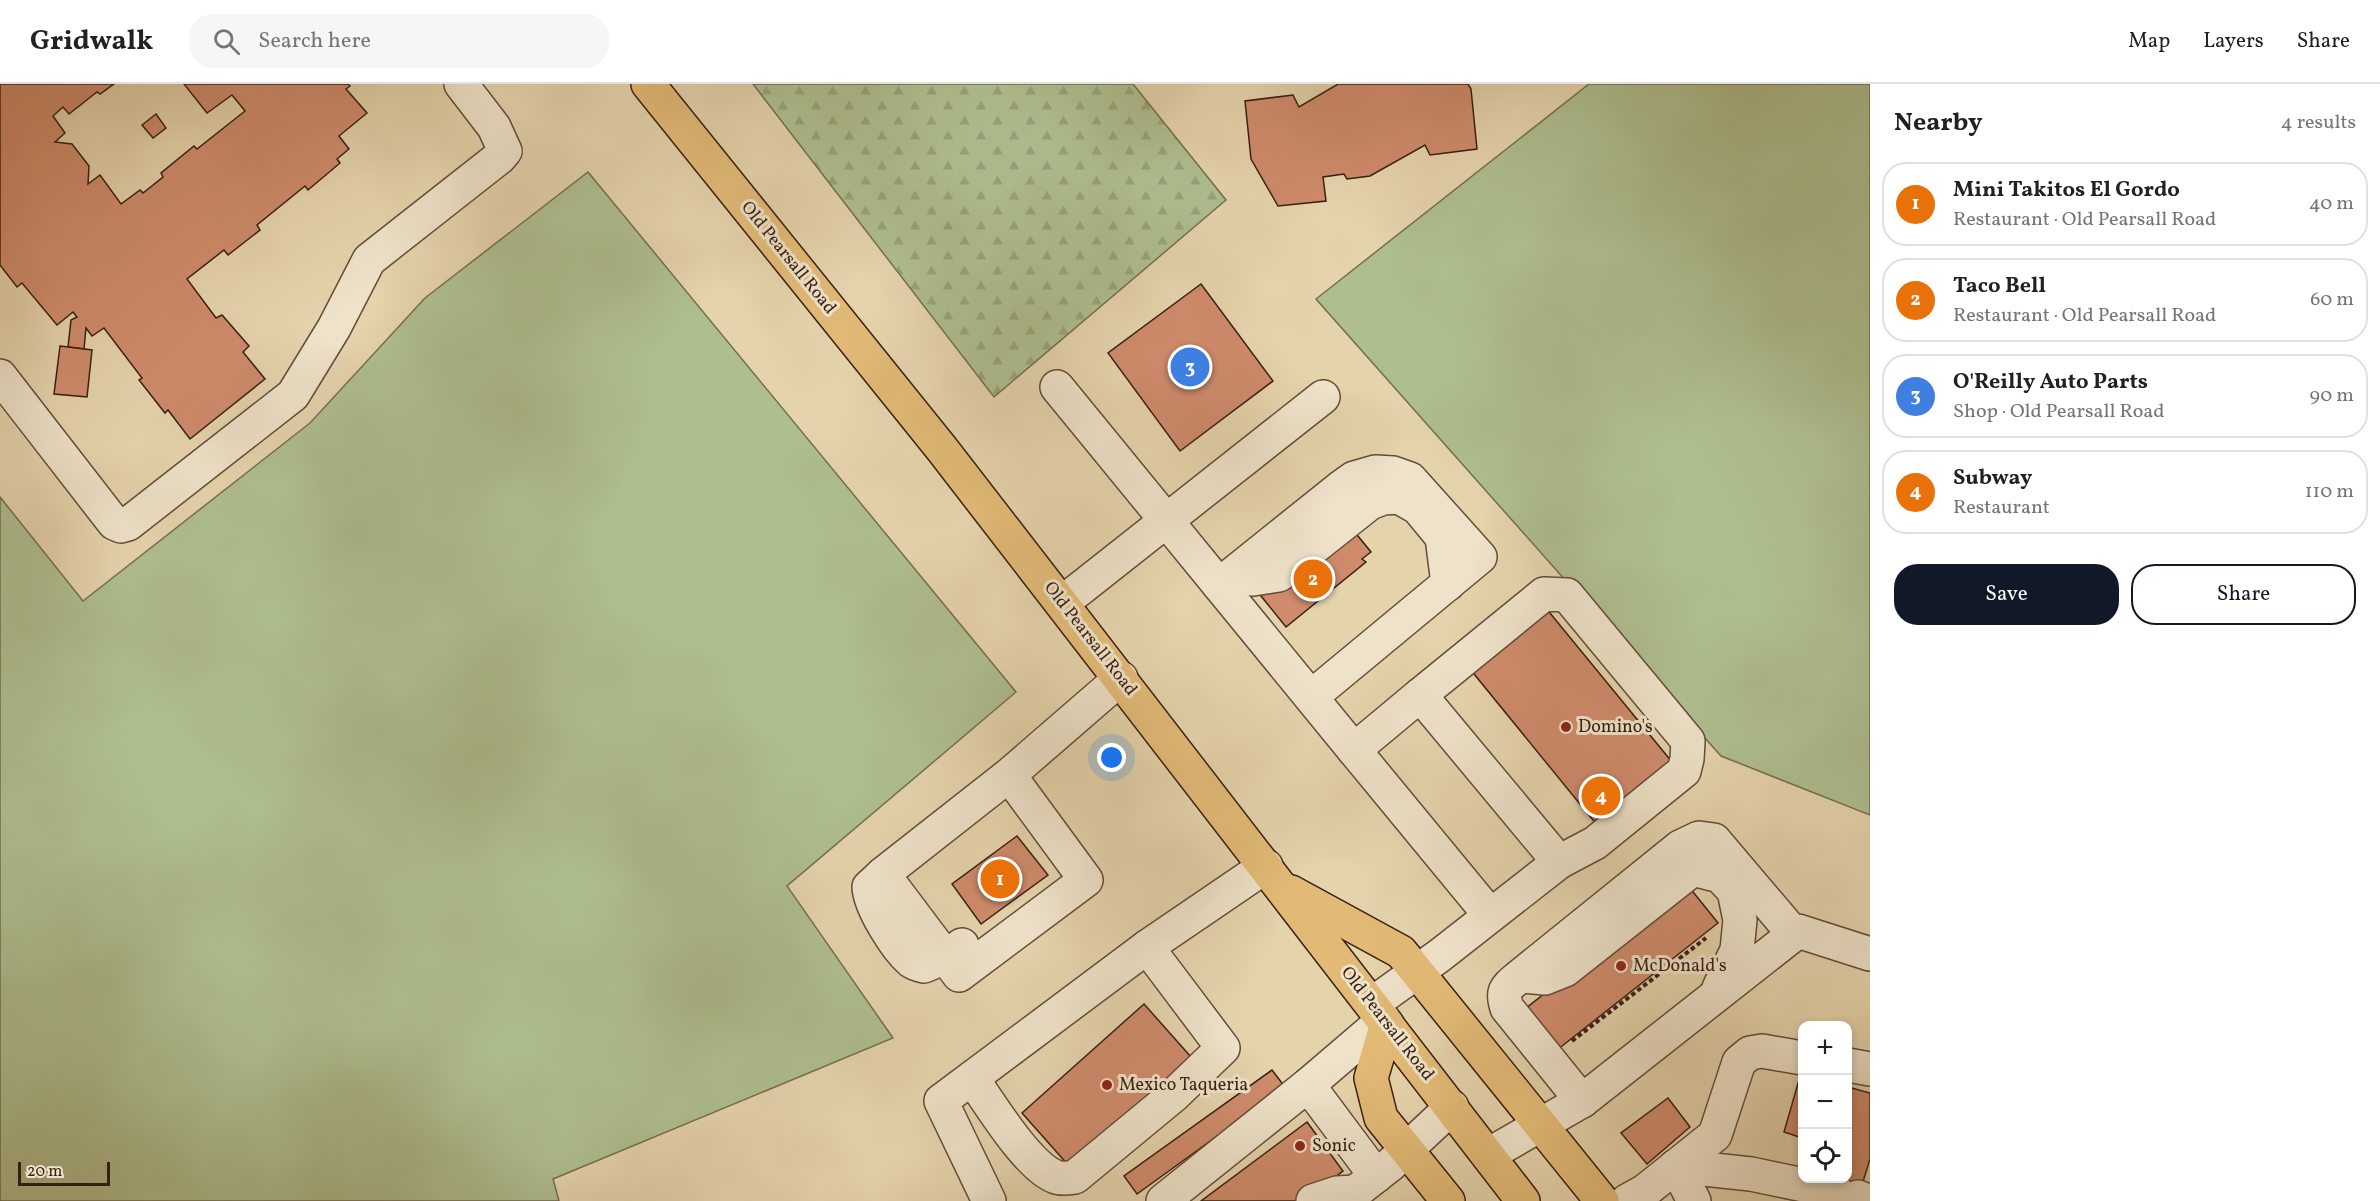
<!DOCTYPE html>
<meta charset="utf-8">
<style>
:root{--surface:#fff;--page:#f6f6f6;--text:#202124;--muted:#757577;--line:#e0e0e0;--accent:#111827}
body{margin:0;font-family:Vollkorn,serif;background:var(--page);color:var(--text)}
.controls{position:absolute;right:18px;bottom:18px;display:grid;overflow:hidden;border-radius:12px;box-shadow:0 3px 9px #0003}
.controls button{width:54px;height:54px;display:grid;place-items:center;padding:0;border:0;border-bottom:2px solid var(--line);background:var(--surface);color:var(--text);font:30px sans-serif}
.scale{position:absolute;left:18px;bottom:15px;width:92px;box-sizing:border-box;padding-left:6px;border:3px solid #381f13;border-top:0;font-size:16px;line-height:21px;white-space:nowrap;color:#381f13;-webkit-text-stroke:4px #eee2c9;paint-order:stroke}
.you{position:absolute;left:1112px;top:674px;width:21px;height:21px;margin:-15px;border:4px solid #fff;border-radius:50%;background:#1a73e8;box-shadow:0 0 0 9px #1a73e833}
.badge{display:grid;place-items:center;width:39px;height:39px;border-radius:50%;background:var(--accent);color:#fff;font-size:20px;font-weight:700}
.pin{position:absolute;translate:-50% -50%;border:3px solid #fff;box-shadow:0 2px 6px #0006}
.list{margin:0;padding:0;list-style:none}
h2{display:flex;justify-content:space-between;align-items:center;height:78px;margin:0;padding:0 24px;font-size:26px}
h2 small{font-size:20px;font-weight:400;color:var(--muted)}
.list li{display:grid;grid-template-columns:39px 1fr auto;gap:18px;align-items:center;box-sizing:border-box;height:84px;margin:0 12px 12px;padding:0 12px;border:2px solid var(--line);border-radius:24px}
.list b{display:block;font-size:22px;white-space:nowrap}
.list p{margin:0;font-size:20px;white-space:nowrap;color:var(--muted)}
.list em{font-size:20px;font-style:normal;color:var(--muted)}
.actions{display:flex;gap:12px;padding:18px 24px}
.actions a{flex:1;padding:14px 0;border:2px solid var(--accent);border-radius:24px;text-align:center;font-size:21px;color:var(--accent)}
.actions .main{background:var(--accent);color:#fff}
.icon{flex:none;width:33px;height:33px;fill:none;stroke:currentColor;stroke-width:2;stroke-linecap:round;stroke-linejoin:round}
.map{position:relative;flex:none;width:1870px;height:1117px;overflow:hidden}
header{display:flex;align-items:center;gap:36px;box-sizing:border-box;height:84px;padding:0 30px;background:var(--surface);border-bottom:2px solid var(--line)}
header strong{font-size:28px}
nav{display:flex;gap:33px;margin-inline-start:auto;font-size:21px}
.search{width:420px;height:54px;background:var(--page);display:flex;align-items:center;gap:15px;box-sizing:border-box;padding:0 21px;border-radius:24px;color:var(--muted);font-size:22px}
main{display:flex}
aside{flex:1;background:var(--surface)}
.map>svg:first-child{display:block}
</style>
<header>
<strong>Gridwalk</strong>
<div class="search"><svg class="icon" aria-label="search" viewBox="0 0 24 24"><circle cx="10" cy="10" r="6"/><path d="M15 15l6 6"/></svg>Search here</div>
<nav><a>Map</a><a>Layers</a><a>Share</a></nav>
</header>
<main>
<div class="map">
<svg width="1870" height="1117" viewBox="0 0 1870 1117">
<defs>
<pattern id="forest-firs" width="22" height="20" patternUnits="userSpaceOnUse" patternTransform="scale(1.5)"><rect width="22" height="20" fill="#aebe8f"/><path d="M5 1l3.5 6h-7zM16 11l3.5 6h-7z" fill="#96a37a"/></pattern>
</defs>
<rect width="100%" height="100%" fill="#e5d3ac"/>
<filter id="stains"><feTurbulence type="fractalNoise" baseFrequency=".00333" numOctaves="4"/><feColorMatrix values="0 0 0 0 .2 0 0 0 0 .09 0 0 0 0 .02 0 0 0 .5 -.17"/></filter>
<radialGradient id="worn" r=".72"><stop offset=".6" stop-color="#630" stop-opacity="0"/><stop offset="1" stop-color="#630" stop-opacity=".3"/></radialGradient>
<!-- grass -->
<g fill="#aebe8f" stroke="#736e51" stroke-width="1.5">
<path d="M1589,0H1870V731L1721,672L1316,215Z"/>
<path d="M588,88L1016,608L787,802L893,954L553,1095L559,1117H0V413L83,517L310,339L425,214Z"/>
</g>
<!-- forest -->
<path fill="url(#forest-firs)" stroke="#736e51" stroke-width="1.5" d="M753,0H1133L1226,116L994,313Z"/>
<!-- building -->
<g fill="#cf8b6c" stroke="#381f13" stroke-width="1.5">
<path d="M0,0H114L100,10L97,8L69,30L63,23L53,32L65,49L55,58L72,60L89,82L88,100L100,91L121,120L140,106L143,109L163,93L161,89L194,62L197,65L245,27L232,11L207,29L184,0H348L350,2L346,5L367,29L339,52L349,65L337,75L340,79L308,106L305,102L257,141L260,146L228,171L224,166L187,195L216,234L222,231L249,262L243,268L265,295L190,355L168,326L165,329L139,296L142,294L104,244L92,252L86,244L84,265L68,263L71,236L77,233L73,228L57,241L22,199L17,203L0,181Z"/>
<path d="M1338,0H1468L1471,5L1477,65L1430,71L1425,61L1370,92L1347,95L1344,90L1323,93L1326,117L1278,122L1251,75L1245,17L1293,11L1299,23Z"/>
<path d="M156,30L166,44L153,54L142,41Z"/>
<path d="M1201,200L1273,297L1180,367L1108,269Z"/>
<path d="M60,262L92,266L87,313L54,310Z"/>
<path d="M1353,446L1371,468L1362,475L1366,478L1286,543L1261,512L1342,448Z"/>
<path d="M1545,523L1672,678L1597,741L1470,585Z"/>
<path d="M1017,752L1048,791L981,840L952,800Z"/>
<path d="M1685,798L1718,839L1557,966L1525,925Z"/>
<path d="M1144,920L1191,973L1069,1082L1022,1029Z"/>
<path d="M1272,986L1285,1003L1137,1110L1124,1092Z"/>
<path d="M1801,989H1802V1054L1784,1048Z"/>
<path d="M1848,1003L1870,1009V1075L1857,1117L1841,1094H1848Z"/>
<path d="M1668,1014L1690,1043L1647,1080L1621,1049Z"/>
<path d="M1307,1038L1343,1087L1303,1117H1201Z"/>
</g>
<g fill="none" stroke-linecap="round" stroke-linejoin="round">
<defs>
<g id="minor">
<path d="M0,292L114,439L121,442L128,440L293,311L334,244L369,176L500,73L505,67L494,43L461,0"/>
<path d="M1057,303L1354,666"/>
<path d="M1235,489L1253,495L1279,491L1370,419L1383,414L1399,413L1418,424L1442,453L1448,500"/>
<path d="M1219,501L1340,404L1354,394L1375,388L1393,389L1410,395L1480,473L1311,613"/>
<path d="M1062,519L1323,313"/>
<path d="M1420,611L1544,510L1567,511L1688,657L1687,675L1684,687L1595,759L1559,778"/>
<path d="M1009,691L1086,796L959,891L883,790L1009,691L1121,594"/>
<path d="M883,790L869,803C870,823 896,864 911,877C914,879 920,881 924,882L945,873L962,861"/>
<path d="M1793,849L1714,756L1699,754L1680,763L1520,892C1506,904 1501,906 1507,924L1582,1017L1798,847L1870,870"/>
<path d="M1521,892L1545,894L1565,886L1693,785L1720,792L1734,807L1740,836L1737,866L1719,904"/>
<path d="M1372,920L1439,872L1559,778L1420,611L1354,666L1490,831"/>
<path d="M1848,981L1870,985"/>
<path d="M972,994C990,1020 1028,1083 1056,1093C1061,1095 1069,1094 1075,1093L1173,1012L1223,964L1147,863"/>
<path d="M1308,1001L1376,1092"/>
<path d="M1488,1071L1582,1017"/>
<path d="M1676,1082L1751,1090L1837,1108"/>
<path d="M1676,1082L1694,1117"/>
<path d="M1858,1113L1868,1117"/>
<path d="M989,1117L941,1017L1147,863L1266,782"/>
<path d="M1163,1117L1308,1001L1384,936"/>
<path d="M1313,1117L1337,1109L1356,1108"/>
<path d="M1344,1117L1390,1081L1452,1023"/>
<path d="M1627,1117L1645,1107L1715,1051L1739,978L1750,969L1762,967L1802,974"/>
</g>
<g id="major">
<path d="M648,0L942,365L1523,1117"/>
<path d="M1291,808L1401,868L1602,1117"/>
<path d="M1387,940L1371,994L1381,1034L1448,1117"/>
</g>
</defs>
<!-- minor casing -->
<use href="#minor" stroke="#634c39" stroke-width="36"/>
<!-- major casing -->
<use href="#major" stroke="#381f13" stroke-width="36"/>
<!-- path -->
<path stroke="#381f13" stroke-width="4" stroke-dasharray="4.5 3" stroke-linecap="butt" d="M1572,957L1706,854"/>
<!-- minor -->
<use href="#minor" stroke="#eee2c9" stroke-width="33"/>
<!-- major -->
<use href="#major" stroke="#e2ba76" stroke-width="33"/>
</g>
<!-- markers -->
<g fill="#8f2418" stroke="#eee2c9" stroke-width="2">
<circle cx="1566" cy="643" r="6"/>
<circle cx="1621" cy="882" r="6"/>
<circle cx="1107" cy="1001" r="6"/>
<circle cx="1300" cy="1062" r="6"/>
</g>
<g text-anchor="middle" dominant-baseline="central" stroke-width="6" stroke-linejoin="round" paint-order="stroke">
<!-- street labels -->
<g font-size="18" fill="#381f13" stroke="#eee2c9">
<text transform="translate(788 174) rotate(51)">Old Pearsall Road</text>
<text transform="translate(1090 555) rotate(52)">Old Pearsall Road</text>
<text transform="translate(1387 940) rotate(52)">Old Pearsall Road</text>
</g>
<!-- poi labels -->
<g font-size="18" fill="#381f13" stroke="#eee2c9" text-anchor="start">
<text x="1578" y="643">Domino's</text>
<text x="1633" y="882">McDonald's</text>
<text x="1119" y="1001">Mexico Taqueria</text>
<text x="1312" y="1062">Sonic</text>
</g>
</g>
<rect width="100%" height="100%" filter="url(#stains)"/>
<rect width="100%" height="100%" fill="url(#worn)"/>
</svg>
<div class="controls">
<button>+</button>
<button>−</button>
<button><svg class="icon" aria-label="locate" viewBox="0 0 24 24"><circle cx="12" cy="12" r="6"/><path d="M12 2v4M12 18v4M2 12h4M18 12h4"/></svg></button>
</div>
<div class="scale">20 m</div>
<div class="you"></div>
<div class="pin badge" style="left:1000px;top:795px;background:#e8710a">1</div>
<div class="pin badge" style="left:1313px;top:495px;background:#e8710a">2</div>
<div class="pin badge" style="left:1190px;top:283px;background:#3f7fe0">3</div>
<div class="pin badge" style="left:1601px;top:712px;background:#e8710a">4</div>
</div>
<aside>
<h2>Nearby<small>4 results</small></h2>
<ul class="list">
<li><span class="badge" style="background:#e8710a">1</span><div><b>Mini Takitos El Gordo</b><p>Restaurant · Old Pearsall Road</p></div><em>40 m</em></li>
<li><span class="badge" style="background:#e8710a">2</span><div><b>Taco Bell</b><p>Restaurant · Old Pearsall Road</p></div><em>60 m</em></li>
<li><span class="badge" style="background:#3f7fe0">3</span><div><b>O'Reilly Auto Parts</b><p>Shop · Old Pearsall Road</p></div><em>90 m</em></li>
<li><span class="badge" style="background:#e8710a">4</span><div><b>Subway</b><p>Restaurant</p></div><em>110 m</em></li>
</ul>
<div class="actions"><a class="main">Save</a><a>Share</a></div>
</aside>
</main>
